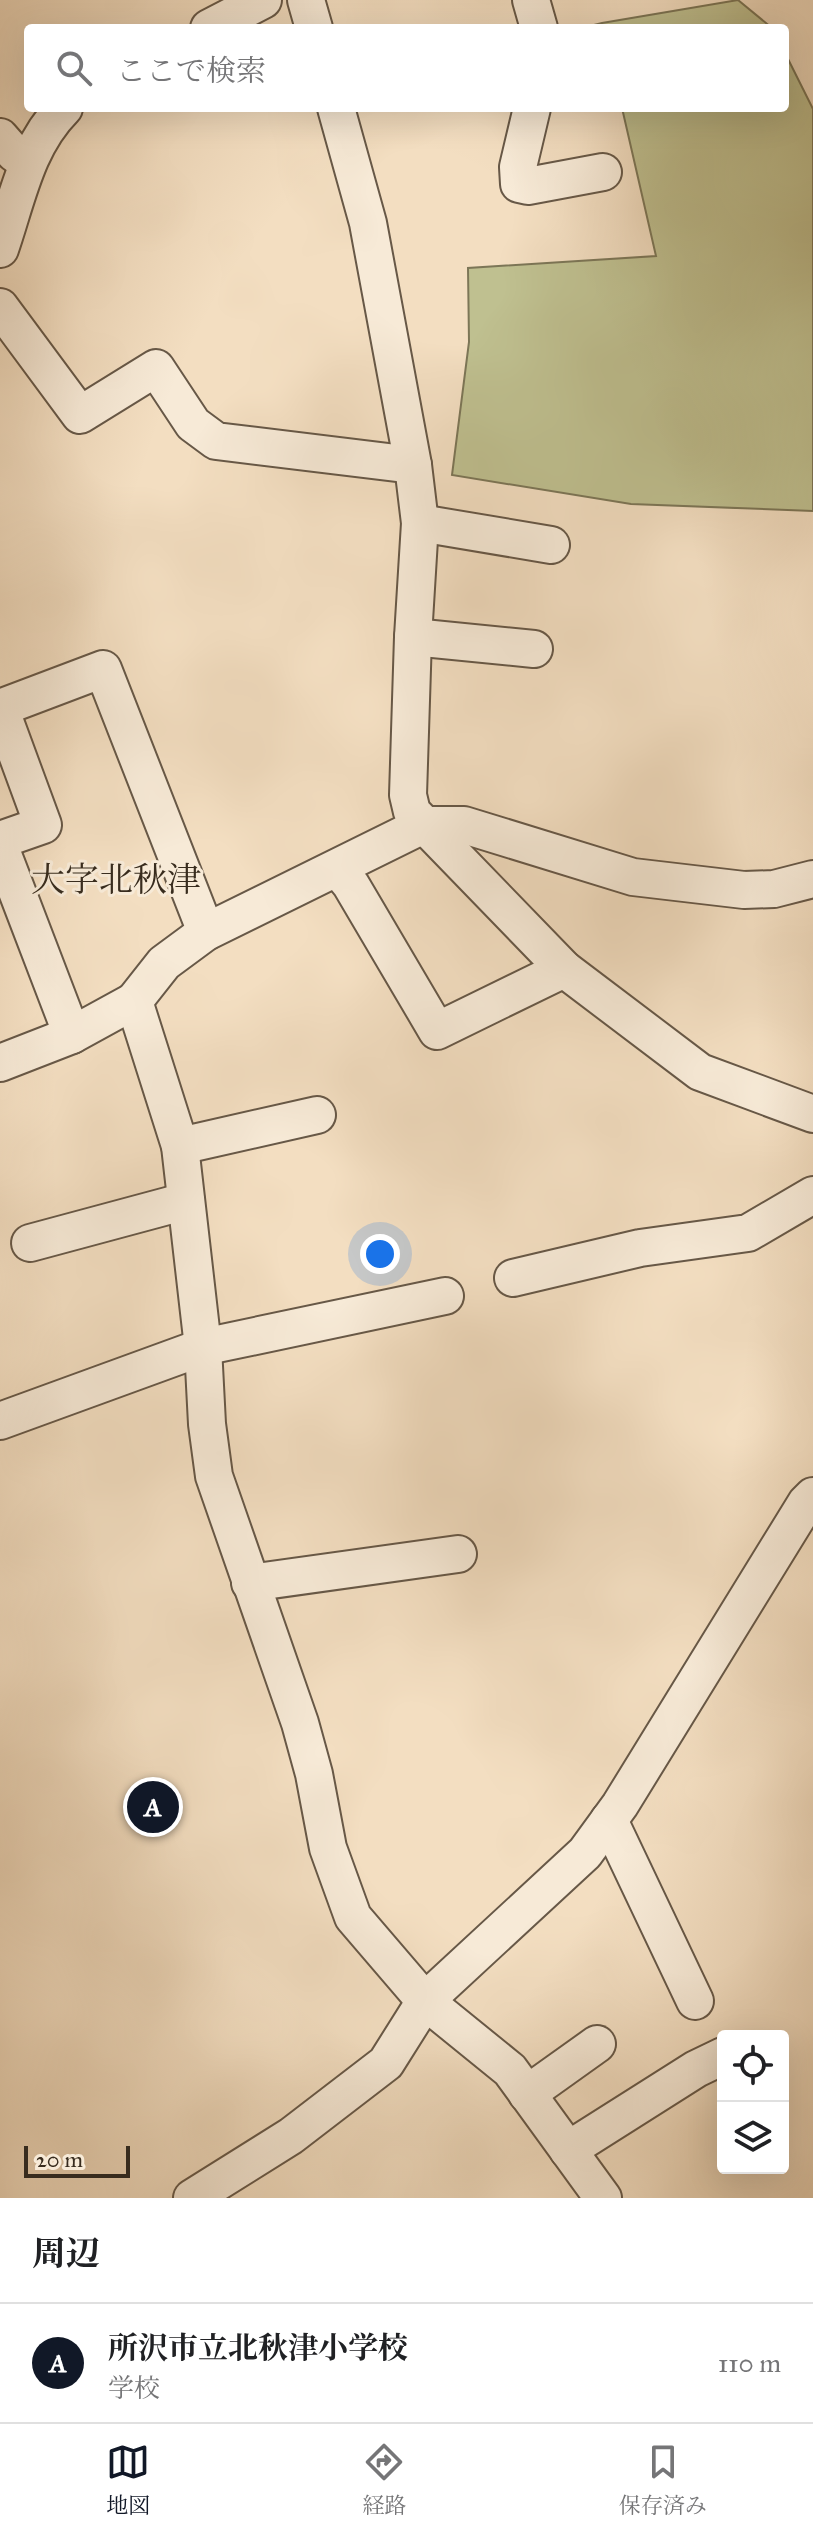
<!DOCTYPE html>
<html lang="ja">
<meta charset="utf-8">
<style>
:root{--surface:#fff;--page:#f6f6f6;--text:#202124;--muted:#757577;--line:#e0e0e0;--accent:#111827}
body{margin:0;font-family:"IM FELL Great Primer","Noto Serif JP",serif;background:var(--page);color:var(--text)}
.controls{position:absolute;right:24px;bottom:24px;display:grid;overflow:hidden;border-radius:8px;box-shadow:0 8px 32px #0002}
.controls button{width:72px;height:72px;display:grid;place-items:center;padding:0;border:0;border-bottom:2px solid var(--line);background:var(--surface);color:var(--text);font:40px sans-serif}
.scale{position:absolute;left:24px;bottom:20px;width:106px;box-sizing:border-box;padding-left:8px;border:4px solid #382c1e;border-top:0;font-size:22px;line-height:28px;white-space:nowrap;color:#382c1e;-webkit-text-stroke:6px #f7ead7;paint-order:stroke}
.you{position:absolute;left:380px;top:1254px;width:28px;height:28px;margin:-20px;border:6px solid #fff;border-radius:50%;background:#1a73e8;box-shadow:0 0 0 12px #1a73e833}
.badge{display:grid;place-items:center;width:52px;height:52px;border-radius:50%;background:var(--accent);color:#fff;font-size:26px;font-weight:700}
.pin{position:absolute;translate:-50% -50%;border:4px solid #fff;box-shadow:0 2px 8px #0006}
.list{margin:0;padding:0;list-style:none}
h2{display:flex;justify-content:space-between;align-items:center;height:104px;margin:0;padding:0 32px;font-size:34px}
h2 small{font-size:26px;font-weight:400;color:var(--muted)}
.list li{display:grid;grid-template-columns:52px 1fr auto;gap:24px;align-items:center;box-sizing:border-box;height:120px;padding:0 32px;border-top:2px solid var(--line)}
.list b{display:block;font-size:30px;white-space:nowrap}
.list p{margin:0;font-size:26px;white-space:nowrap;color:var(--muted)}
.list em{font-size:26px;font-style:normal;color:var(--muted)}
.icon{flex:none;width:44px;height:44px;fill:none;stroke:currentColor;stroke-width:2;stroke-linecap:round;stroke-linejoin:round}
.map{position:relative;flex:none;width:813px;height:2198px;overflow:hidden}
.search{position:absolute;background:var(--surface);box-shadow:0 8px 32px #0002;left:24px;right:24px;top:24px;height:88px;display:flex;align-items:center;gap:20px;box-sizing:border-box;padding:0 28px;border-radius:8px;color:var(--muted);font-size:30px}
.sheet{height:224px;background:var(--surface)}
nav{display:flex;justify-content:space-around;align-items:center;box-sizing:border-box;height:112px;border-top:2px solid var(--line);background:var(--surface);font-size:22px;color:var(--muted)}
nav a{display:grid;justify-items:center;gap:4px}
nav .on{color:var(--accent)}
.map>svg:first-child{display:block}
</style>
<div class="map">
<svg width="813" height="2198" viewBox="0 0 813 2198">
<rect width="100%" height="100%" fill="#f3dec1"/>
<filter id="stains"><feTurbulence type="fractalNoise" baseFrequency=".0025" numOctaves="4"/><feColorMatrix values="0 0 0 0 .2 0 0 0 0 .09 0 0 0 0 .02 0 0 0 .5 -.17"/></filter>
<radialGradient id="worn" r=".72"><stop offset=".6" stop-color="#630" stop-opacity="0"/><stop offset="1" stop-color="#630" stop-opacity=".3"/></radialGradient>
<!-- green -->
<g fill="#bfc090" stroke="#7c7657" stroke-width="2">
<path d="M738,0L772,28H582L602,23Z"/>
<path d="M785,53L813,109V511L631,504L452,475L469,342L468,268L656,256L622,108H785Z"/>
</g>
<g fill="none" stroke-linecap="round" stroke-linejoin="round">
<defs>
<g id="minor">
<path d="M306,0L314,28"/>
<path d="M531,0L539,28"/>
<path d="M209,28L263,0"/>
<path d="M336,108L368,223L413,465L420,523L413,637L408,795L412,812L564,969L700,1072L813,1114"/>
<path d="M532,108L518,167L519,184L528,186L603,172"/>
<path d="M0,137L14,153L28,163"/>
<path d="M0,249C17,200 26,146 64,108"/>
<path d="M0,307L80,415L156,368L193,424L216,441L413,465"/>
<path d="M420,523L551,545"/>
<path d="M413,637L534,649"/>
<path d="M0,840L43,825L0,708L103,669L206,932"/>
<path d="M0,847L72,1035"/>
<path d="M338,869L351,885L437,1031L564,969"/>
<path d="M0,1063L72,1035L134,1001"/>
<path d="M180,1146L317,1115"/>
<path d="M30,1243L186,1201"/>
<path d="M513,1278L640,1248L748,1233L813,1195"/>
<path d="M0,1421L203,1347L445,1296"/>
<path d="M250,1583L458,1554"/>
<path d="M609,1820L695,2001"/>
<path d="M527,2094L597,2044"/>
<path d="M568,2150L696,2069L723,2056"/>
<path d="M192,2198L291,2136L386,2063L425,2001L585,1853L620,1805L806,1503L813,1496"/>
<path d="M603,2198L510,2070L425,2001L353,1917L328,1848L314,1774L300,1723L214,1476L207,1424L203,1347L180,1146L134,1001L164,963L206,932L423,825H464L633,877L744,890L774,889L813,879"/>
</g>
</defs>
<!-- minor casing -->
<use href="#minor" stroke="#675847" stroke-width="40"/>
<!-- minor -->
<use href="#minor" stroke="#f7ead7" stroke-width="36"/>
</g>
<g text-anchor="middle" dominant-baseline="central" stroke-width="6" stroke-linejoin="round" paint-order="stroke">
<!-- quarter labels -->
<g font-size="34" fill="#382c1e" stroke="#f7ead7">
<text x="116" y="879">大字北秋津</text>
</g>
</g>
<rect width="100%" height="100%" filter="url(#stains)"/>
<rect width="100%" height="100%" fill="url(#worn)"/>
</svg>
<div class="controls">
<button><svg class="icon" aria-label="locate" viewBox="0 0 24 24"><circle cx="12" cy="12" r="6"/><path d="M12 2v4M12 18v4M2 12h4M18 12h4"/></svg></button>
<button><svg class="icon" aria-label="layers" viewBox="0 0 24 24"><path d="M12 4l9 5-9 5-9-5zM3 14l9 5 9-5"/></svg></button>
</div>
<div class="scale">20 m</div>
<div class="you"></div>
<div class="pin badge" style="left:153px;top:1807px">A</div>
<div class="search"><svg class="icon" aria-label="search" viewBox="0 0 24 24"><circle cx="10" cy="10" r="6"/><path d="M15 15l6 6"/></svg>ここで検索</div>
</div>
<section class="sheet">
<h2>周辺<small></small></h2>
<ul class="list">
<li><span class="badge">A</span><div><b>所沢市立北秋津小学校</b><p>学校</p></div><em>110 m</em></li>
</ul>
</section>
<nav>
<a class="on"><svg class="icon" aria-label="map" viewBox="0 0 24 24"><path d="M3 6l6-2 6 2 6-2v14l-6 2-6-2-6 2zM9 4v14M15 6v14"/></svg>地図</a>
<a><svg class="icon" aria-label="directions" viewBox="0 0 24 24"><path d="M12 3l9 9-9 9-9-9zM9 14v-3h6M13 9l2 2-2 2"/></svg>経路</a>
<a><svg class="icon" aria-label="saved" viewBox="0 0 24 24"><path d="M7 4h10v16l-5-4-5 4z"/></svg>保存済み</a>
</nav>
